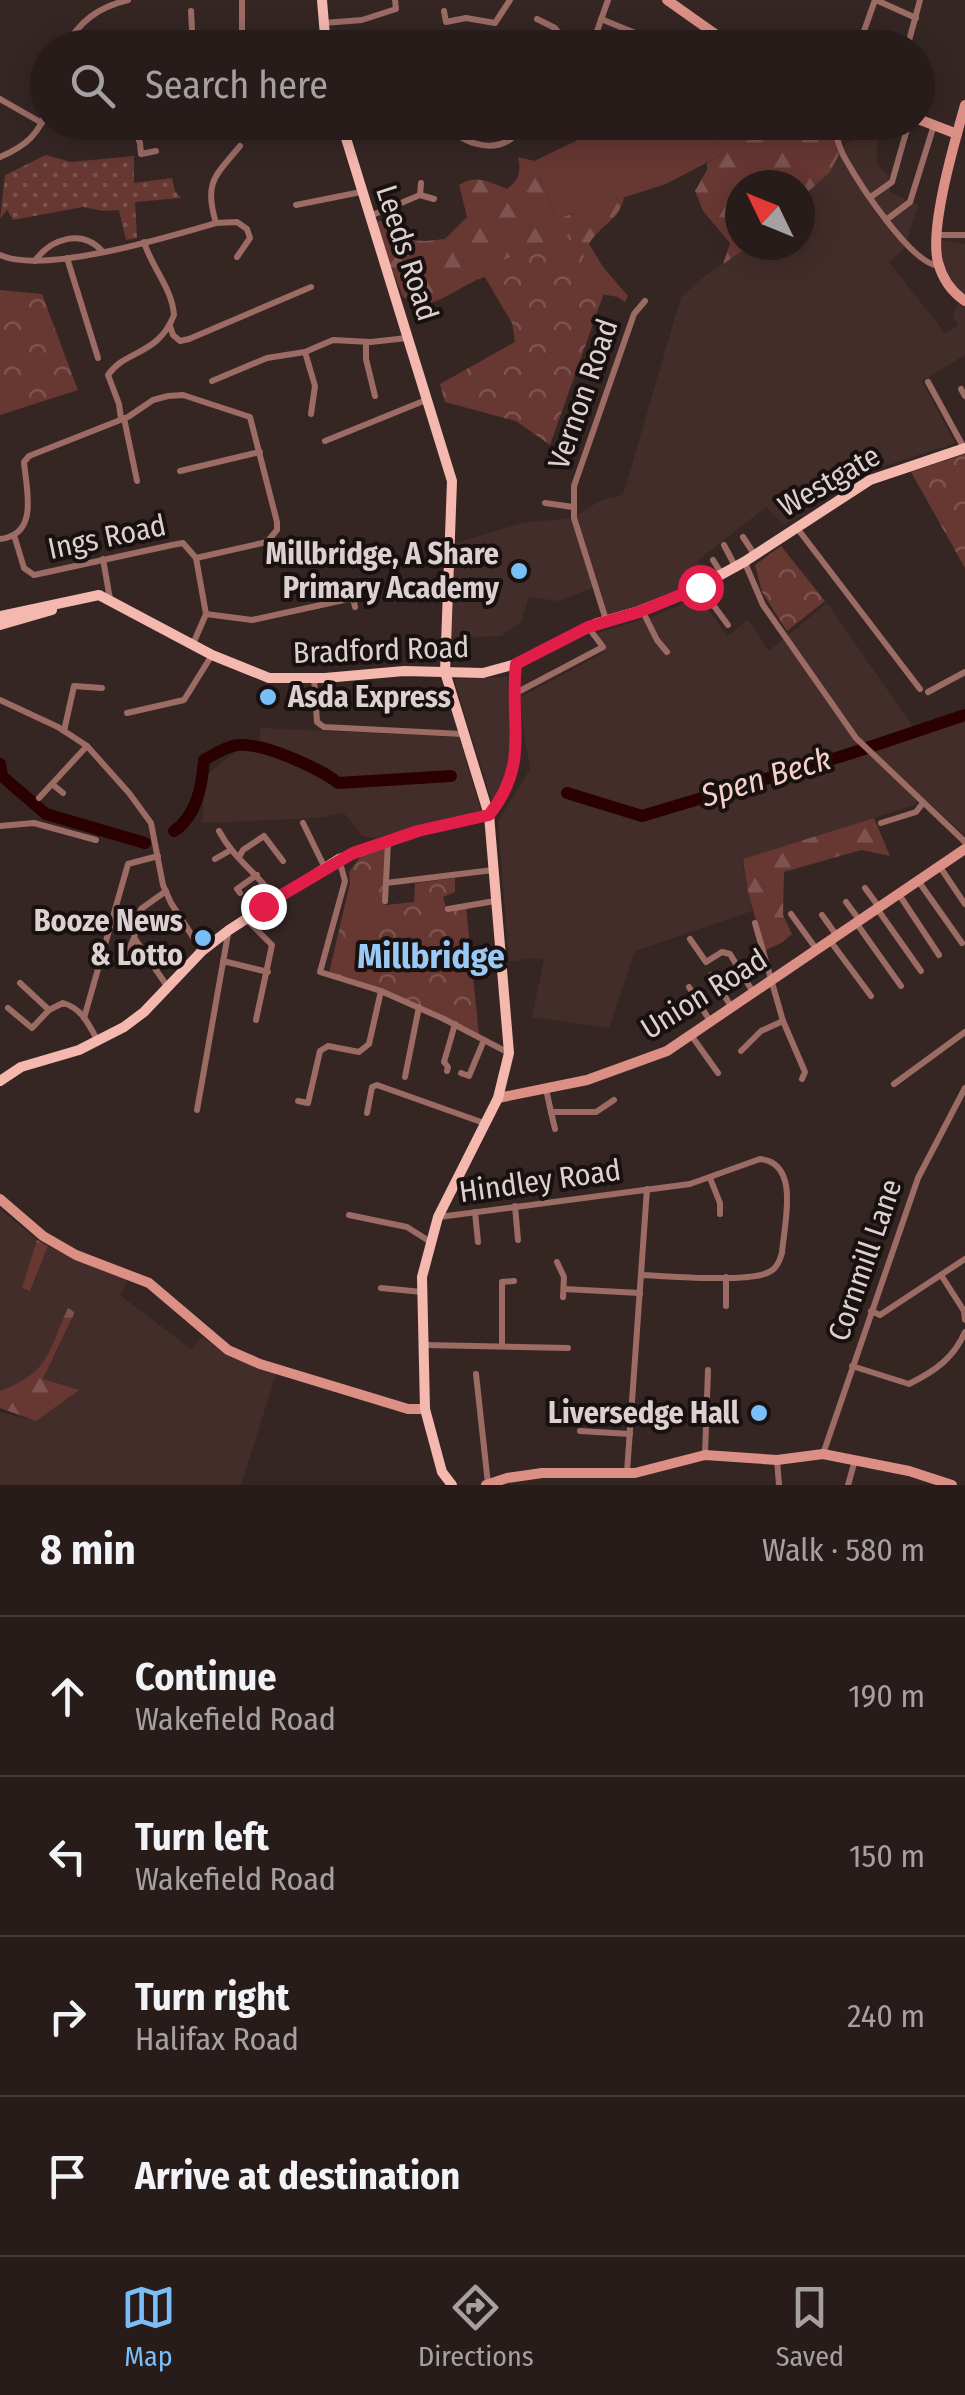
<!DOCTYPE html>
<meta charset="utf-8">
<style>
:root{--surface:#281c1b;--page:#302524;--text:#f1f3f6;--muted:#a5a1a3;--line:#443a3a;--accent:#7abef8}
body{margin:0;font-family:"Fira Sans Condensed",sans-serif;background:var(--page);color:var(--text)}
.compass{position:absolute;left:725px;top:170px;width:90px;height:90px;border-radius:50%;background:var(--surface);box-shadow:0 5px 25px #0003;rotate:313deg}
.stop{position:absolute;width:30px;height:30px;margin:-22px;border:8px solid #e11d48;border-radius:50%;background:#fff}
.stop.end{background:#e11d48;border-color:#fff;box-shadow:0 2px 10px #0008}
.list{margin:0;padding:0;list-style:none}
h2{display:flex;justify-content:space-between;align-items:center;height:130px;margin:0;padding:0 40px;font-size:42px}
h2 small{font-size:32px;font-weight:400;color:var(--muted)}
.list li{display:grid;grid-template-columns:65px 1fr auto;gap:30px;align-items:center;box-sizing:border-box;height:160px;padding:0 40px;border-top:2px solid var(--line)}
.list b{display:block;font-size:38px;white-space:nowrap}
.list p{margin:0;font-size:32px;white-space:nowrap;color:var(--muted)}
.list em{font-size:32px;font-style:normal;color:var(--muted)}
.icon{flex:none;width:55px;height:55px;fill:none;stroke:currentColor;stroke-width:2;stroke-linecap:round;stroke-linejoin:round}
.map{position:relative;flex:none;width:965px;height:1485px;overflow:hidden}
.search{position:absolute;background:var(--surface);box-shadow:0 5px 25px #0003;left:30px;right:30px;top:30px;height:110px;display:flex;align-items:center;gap:25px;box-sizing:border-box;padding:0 35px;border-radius:55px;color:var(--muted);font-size:38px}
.sheet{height:770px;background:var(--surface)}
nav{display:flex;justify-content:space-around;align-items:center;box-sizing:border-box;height:140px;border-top:2px solid var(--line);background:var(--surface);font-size:28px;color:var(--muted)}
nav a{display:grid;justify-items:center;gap:5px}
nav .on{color:var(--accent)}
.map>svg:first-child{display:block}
</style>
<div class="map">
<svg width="965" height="1485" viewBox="0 0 965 1485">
<defs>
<pattern id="grass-dots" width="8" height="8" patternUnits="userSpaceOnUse" patternTransform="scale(2.5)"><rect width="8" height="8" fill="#673732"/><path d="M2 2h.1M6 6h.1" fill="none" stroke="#7c534f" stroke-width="1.8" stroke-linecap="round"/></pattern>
<pattern id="forest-firs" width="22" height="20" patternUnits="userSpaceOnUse" patternTransform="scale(2.5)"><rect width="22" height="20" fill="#673732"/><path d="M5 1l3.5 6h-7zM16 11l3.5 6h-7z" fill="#7c534f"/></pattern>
<pattern id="park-crowns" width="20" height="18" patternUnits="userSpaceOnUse" patternTransform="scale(2.5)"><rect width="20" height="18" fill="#673732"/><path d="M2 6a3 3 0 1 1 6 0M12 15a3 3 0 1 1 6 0" fill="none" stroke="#7c534f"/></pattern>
</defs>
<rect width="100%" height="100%" fill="#352624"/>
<!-- built -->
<g fill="#432d2a">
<path d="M871,134L877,140V164L889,177L890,192L918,205L904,249L889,262L945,333L959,326L953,316L960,298L939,266L941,240L965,244V355L922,381L955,443L861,474L784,525L766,507L697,561L708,577L667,598L607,618L595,587L558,601L529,597L521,622L501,636L445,638L449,545L523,523L572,518L602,500L623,495L681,297L705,276L751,245H800V199L828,173L846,143Z"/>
<path d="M699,597L727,636L748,620L769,651L827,603L918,734L965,720V835L921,796L914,805L742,860L752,911L635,951L609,1028L532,1017L544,960L532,958L509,962L498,821L530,769L519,698L605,652L597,633L654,616Z"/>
<path d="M507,677L512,761L493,805L454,679Z"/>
<path d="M261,728L459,737L481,812L373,838L362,836L344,813L317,818L202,823L205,776L240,748L259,740Z"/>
<path d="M0,1209L37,1240L23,1288L31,1290L48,1246L127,1279L121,1296L191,1349L202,1337L229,1356L276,1374L241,1485H0V1412L36,1421L78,1390L43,1380L75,1313L41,1367L28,1381L0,1391Z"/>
</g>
<!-- grass -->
<g fill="url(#grass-dots)">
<path d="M721,123H761C752,139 745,140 727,135Z"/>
<path d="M46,155L71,162L134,156V183L172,178L175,191L181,198L135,202L137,238L126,240L119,210L103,211L83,207L13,220L7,210L0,219L5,175Z"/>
</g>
<!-- forest -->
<g fill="url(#forest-firs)">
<path d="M708,123H721L727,135L742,140L762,131L770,137L810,123H829L840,153L829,173L800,199V185H740V245H751L723,264L730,243L703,211L695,191L707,170V163L723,154Z"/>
<path d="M518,157L534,161L556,219L624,197C620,220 600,225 589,244L603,267L628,296L625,302L618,297L492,275C471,279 452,296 431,303L423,297L412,301L403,297L375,226L378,221H385L394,239L425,241L445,239L467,217L459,185C476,174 489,182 507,189C520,179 521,172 518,157Z"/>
<path d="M874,818L890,856L861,850L784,872L783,915L792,934L783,942L764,951L748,892L743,859Z"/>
<path d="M37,1240L48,1246L30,1291L22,1288Z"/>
<path d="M68,1308L75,1312L43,1379L79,1390L36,1421L0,1408V1391C50,1372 47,1354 68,1308Z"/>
</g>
<!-- park -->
<g fill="url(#park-crowns)">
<path d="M572,233L604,293L550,445L516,421L445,402L440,384L515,342L512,323L480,269Z"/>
<path d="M0,290L42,294L78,390L0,415Z"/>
<path d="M965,454V568L911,472Z"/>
<path d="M781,546L825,601L787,631L762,592L755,565Z"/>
<path d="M385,843L383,900L386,905L414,902L415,883L455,878V892L443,897L447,910L466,906L479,1035L329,973L350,883L349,872L364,852Z"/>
</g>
<!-- garden -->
<g fill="#673732">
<path d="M613,123H708L723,154L666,184L556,219L534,161Z"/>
<path d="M353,900L387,908L383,929L349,921Z"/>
<path d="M347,930L383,940L373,976L337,966Z"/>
</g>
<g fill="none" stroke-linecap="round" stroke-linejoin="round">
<!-- river -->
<g stroke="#2b0000" stroke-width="12">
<path d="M0,764L2,776L46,814L145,843"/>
<path d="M567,793L642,816L849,754L965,715"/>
<path d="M174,831C197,816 202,785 204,760C213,755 224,748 233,746C256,739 320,768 338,783L451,776"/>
</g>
<!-- street -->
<g stroke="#9b6b64" stroke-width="6">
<path d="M242,0V48"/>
<path d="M876,0L916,18"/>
<path d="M191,11L193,48"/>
<path d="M444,11L446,22L466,18L495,23L510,0"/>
<path d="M537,19L555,28L566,42"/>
<path d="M601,19L672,48"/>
<path d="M324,23L362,20L396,9L395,0"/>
<path d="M65,48C79,21 99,7 128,0"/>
<path d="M558,48L573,39L592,40"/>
<path d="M591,48L608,0"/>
<path d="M858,48L875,0"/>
<path d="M907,48L920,0"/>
<path d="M0,99L42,123"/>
<path d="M55,122L97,127L109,122"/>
<path d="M131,122L140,143L141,154L156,151"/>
<path d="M447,122C459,143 490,153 511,139L520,122"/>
<path d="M832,122C836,134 839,149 846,160C860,185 910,262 938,266"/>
<path d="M0,157C26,146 40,134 48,106"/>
<path d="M420,195L421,183"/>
<path d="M872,196L892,182L909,122"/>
<path d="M296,205L361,192"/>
<path d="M370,216L420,195L434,199"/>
<path d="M886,220L910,202L934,125"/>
<path d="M938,235H965"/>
<path d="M0,255C43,275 168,237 216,223"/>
<path d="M237,257L250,238L247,229L237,222L216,223C204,183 214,177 240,146"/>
<path d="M67,258L98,358"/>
<path d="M35,261C51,238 82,229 102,251"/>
<path d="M170,326L173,335L180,341L189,339L311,287"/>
<path d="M366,342V359L375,396"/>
<path d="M305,352L315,386L311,414"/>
<path d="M212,381L267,358L305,352L333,340L371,342L407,338"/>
<path d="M928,382L964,448"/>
<path d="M961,389L965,396"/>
<path d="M124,418L137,481"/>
<path d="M121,419L119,404L108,375C126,349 158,356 174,315C172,288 152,268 144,242"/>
<path d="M325,441L426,400"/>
<path d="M180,471L260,452"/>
<path d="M545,503L573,507"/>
<path d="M797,528L920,689"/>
<path d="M14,535L24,568L34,575L172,545L183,543L196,558L206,614L193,644"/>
<path d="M743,537L754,554"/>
<path d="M0,539C40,535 26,488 24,462L29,456L128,417L153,400L168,396L183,395L250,417L277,522V530L267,542L196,558"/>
<path d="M724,545L735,566"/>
<path d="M103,559L110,599"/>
<path d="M713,560L721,573"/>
<path d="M745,563L763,605L856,738L965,842"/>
<path d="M700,587L728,625"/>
<path d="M642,610L657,640L667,652"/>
<path d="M206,614L252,620L353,598L355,607"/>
<path d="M606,620L574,518V486L634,314L645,301"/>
<path d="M314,678L317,722L324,727L462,734"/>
<path d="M928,692L965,672"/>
<path d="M514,694L603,647L588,627"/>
<path d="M0,700L58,727L87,746L129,793L151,823L163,885L171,903L202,951"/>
<path d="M127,713L184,700L212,655"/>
<path d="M64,731L74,686L102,688"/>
<path d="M52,784L63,793"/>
<path d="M39,798L87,746"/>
<path d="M303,823L325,868"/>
<path d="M881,823L916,812L923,803"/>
<path d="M0,826L34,823L96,840"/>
<path d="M219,831C233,858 257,873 275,898"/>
<path d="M239,857L243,850L264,836L283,861"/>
<path d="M215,859L229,851"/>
<path d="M339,859L345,881L320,972L381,991L444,1019L509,1053"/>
<path d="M940,867L965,904"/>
<path d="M919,882L962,943"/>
<path d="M386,883L493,870"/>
<path d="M865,888L879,907"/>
<path d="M240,893L237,889L257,875"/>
<path d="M900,896L939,955"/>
<path d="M385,901L388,842"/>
<path d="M846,902L860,921"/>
<path d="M448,909L495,901"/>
<path d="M878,910L921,971"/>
<path d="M791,914L817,950"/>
<path d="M822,915L837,936"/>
<path d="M246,919L272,945L256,1020"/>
<path d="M755,923L783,1021L805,1072L802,1079"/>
<path d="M857,924L901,986"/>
<path d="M135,939L167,986"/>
<path d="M690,939L706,962L722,952L730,954L753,992"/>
<path d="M831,942L871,996"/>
<path d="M125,958L134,938L141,909L166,891"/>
<path d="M223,961L268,972"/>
<path d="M711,975L731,1006"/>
<path d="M20,983L49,1010"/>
<path d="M689,987L710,1021"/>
<path d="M8,1008L32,1028L49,1010L63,1003C83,1009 88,1024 98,1041"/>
<path d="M84,1018L128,864L158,856"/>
<path d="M691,1035L718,1073"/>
<path d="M741,1051L761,1031L783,1021"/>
<path d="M447,1071L448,1067L444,1062L455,1024"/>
<path d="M461,1073L469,1076L484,1040"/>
<path d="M405,1077L419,1007"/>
<path d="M894,1084L965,1032"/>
<path d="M546,1089L551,1112H596L614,1100"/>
<path d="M298,1101L308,1103L320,1051L328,1046L359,1052L369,1044L381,991"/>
<path d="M197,1110L228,934"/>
<path d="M551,1112L555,1129"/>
<path d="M367,1113L372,1087L377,1085L484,1123"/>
<path d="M710,1178L720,1203V1214"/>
<path d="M515,1206L518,1240"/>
<path d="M475,1212L478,1242"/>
<path d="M349,1215L407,1227L429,1241"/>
<path d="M439,1217L690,1184L760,1159C801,1163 784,1224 782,1253C780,1260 777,1269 769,1272C749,1283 668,1276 641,1275"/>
<path d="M557,1262L564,1277L563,1297"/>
<path d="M941,1275L964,1311L965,1320"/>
<path d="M726,1277V1306"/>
<path d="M381,1288L422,1292"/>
<path d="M564,1289L640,1293"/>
<path d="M871,1311L880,1315L965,1259"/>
<path d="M425,1345L568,1348"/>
<path d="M502,1346V1282L514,1281"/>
<path d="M852,1366L909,1384C935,1371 954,1358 965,1332"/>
<path d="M476,1374L488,1484"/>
<path d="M580,1431L630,1434"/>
<path d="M705,1454L708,1370"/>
<path d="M823,1454L918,1178L965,1088"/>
<path d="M777,1460L779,1485"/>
<path d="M627,1472L647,1189"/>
<path d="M848,1485L855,1460"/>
</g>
<!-- secondary -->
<g stroke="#db8f85" stroke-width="10">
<path d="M667,0L735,48"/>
<path d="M965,105C955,141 929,228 938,262C942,278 952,292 965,301"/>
<path d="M918,119L957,134"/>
<path d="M498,1098L587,1080L667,1051L965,849"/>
<path d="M0,1199L43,1236L76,1255L149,1283L228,1350L260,1364L408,1409H425"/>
<path d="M486,1485L507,1478L542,1473H635L705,1455L777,1460L823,1454L909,1471L952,1485"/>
</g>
<!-- primary -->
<g stroke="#f4b8af" stroke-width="10">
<path d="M322,0L326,48"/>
<path d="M341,122L452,481L445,672L489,815L509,1053L498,1098L438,1217L422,1277L425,1409L442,1472L452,1485"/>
<path d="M0,616L99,595L212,655L269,678H325L404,671L483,673L516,664L597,623L639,611L695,589L744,562L870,480L965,448"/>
<path d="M0,625L52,610"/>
<path d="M489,815C531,762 509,724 516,664"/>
<path d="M0,1081L21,1067L79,1050L124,1027L144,1012L202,951L229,930L339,859L418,831L489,815"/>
</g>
</g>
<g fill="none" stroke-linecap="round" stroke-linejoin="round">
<!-- route -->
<path stroke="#e11d48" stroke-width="12" d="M263,906L353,853L418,831L489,815C531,762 509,724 516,664L588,627L639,612L700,587"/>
</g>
<!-- markers -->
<g fill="#7abef8" stroke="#181110" stroke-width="4">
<circle cx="519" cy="571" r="10"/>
<circle cx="268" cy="697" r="10"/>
<circle cx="203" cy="938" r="10"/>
<circle cx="759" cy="1413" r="10"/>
</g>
<g text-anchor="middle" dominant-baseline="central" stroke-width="8" stroke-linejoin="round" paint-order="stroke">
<!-- street labels -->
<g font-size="30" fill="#dcd1d0" stroke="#181110">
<text transform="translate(407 253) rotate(72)">Leeds Road</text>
<text transform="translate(583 394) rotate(-71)">Vernon Road</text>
<text transform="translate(829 481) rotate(-30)">Westgate</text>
<text transform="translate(107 537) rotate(-12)">Ings Road</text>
<text transform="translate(381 650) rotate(-2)">Bradford Road</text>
<text transform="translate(704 994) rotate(-32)">Union Road</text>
<text transform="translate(540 1181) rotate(-8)">Hindley Road</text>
<text transform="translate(865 1260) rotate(-71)">Cornmill Lane</text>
</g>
<!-- poi labels -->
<g font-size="30" font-weight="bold" fill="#dcd1d0" stroke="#181110" text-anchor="end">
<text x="499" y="554">Millbridge, A Share<tspan x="499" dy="34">Primary Academy</tspan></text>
<text x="288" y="697" text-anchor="start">Asda Express</text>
<text x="183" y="921">Booze News<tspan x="183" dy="34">&amp; Lotto</tspan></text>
<text x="739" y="1413">Liversedge Hall</text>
</g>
<!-- water labels -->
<g font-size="32" font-style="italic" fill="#f7d0cb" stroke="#181110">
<text transform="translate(766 777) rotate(-17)">Spen Beck</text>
</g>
<!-- quarter labels -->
<g font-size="35" font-weight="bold" fill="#99caf5" stroke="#181110">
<text x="431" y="956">Millbridge</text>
</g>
</g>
</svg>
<svg class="compass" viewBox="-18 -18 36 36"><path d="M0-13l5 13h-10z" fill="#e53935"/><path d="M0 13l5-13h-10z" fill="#a5a1a3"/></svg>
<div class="stop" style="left:700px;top:587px"></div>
<div class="stop end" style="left:263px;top:906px"></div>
<div class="search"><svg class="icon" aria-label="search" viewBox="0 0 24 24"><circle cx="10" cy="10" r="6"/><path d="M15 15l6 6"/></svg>Search here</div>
</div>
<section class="sheet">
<h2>8 min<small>Walk · 580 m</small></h2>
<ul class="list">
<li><svg class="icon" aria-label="ahead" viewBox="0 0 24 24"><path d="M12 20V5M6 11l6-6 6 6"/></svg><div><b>Continue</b><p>Wakefield Road</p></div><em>190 m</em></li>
<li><svg class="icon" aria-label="left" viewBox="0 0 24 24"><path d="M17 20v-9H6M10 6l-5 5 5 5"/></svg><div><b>Turn left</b><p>Wakefield Road</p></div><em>150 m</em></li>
<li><svg class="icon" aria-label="right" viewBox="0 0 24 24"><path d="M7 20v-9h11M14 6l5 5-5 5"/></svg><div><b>Turn right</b><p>Halifax Road</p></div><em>240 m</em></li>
<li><svg class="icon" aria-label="arrive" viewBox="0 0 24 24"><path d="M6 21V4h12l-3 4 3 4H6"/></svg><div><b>Arrive at destination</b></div></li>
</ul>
</section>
<nav>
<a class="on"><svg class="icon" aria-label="map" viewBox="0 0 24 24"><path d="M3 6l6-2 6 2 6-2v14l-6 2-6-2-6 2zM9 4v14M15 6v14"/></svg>Map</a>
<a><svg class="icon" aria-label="directions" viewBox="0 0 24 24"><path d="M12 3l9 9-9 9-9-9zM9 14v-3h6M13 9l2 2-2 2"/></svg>Directions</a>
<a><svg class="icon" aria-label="saved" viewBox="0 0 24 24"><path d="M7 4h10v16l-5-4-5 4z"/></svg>Saved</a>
</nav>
